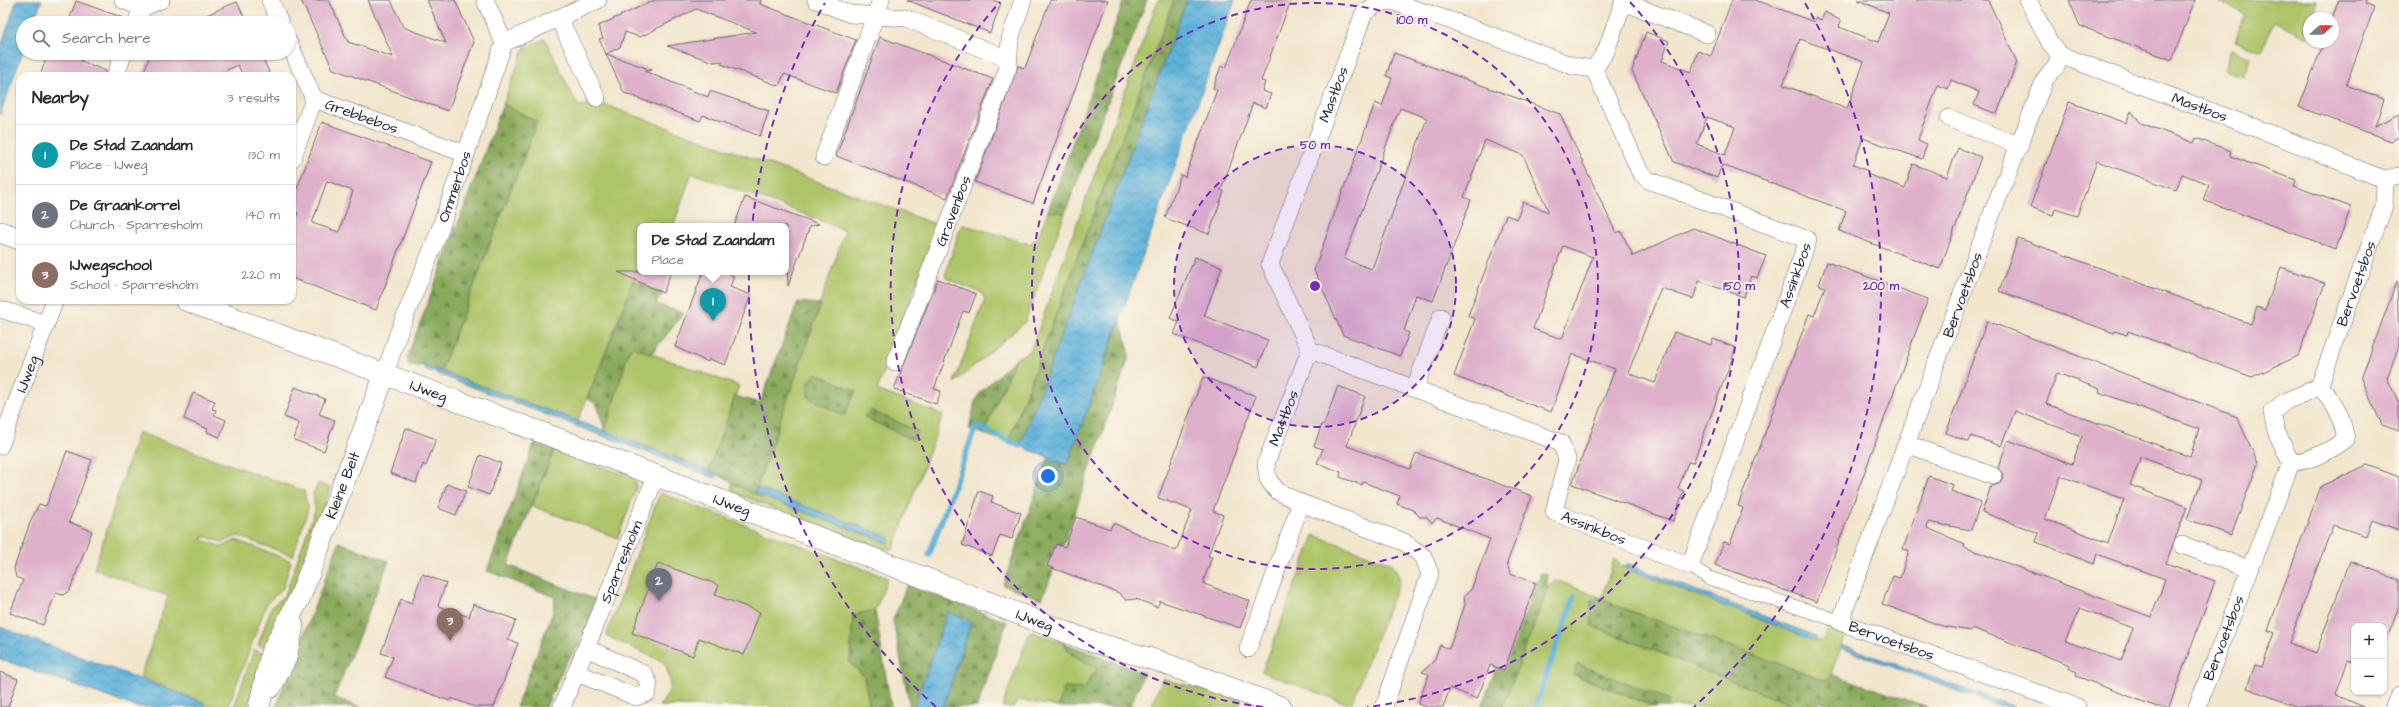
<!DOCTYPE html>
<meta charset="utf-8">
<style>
:root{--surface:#fff;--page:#f7f7f7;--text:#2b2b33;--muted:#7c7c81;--line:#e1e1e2;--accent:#1f6fb2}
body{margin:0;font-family:"Architects Daughter",sans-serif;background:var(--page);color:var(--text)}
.controls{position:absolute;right:12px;bottom:12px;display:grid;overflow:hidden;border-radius:8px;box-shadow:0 1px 3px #0004}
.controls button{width:36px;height:36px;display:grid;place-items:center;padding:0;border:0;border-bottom:1px solid var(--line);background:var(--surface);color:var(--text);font:20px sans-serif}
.compass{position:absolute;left:2303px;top:12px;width:36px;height:36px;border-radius:50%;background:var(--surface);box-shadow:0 1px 3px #0004;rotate:69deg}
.you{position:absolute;left:1048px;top:476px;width:14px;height:14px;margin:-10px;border:3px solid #fff;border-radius:50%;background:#1a73e8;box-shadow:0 0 0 6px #1a73e833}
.badge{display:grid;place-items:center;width:26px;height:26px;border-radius:50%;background:var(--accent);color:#fff;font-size:13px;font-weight:700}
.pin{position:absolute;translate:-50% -33px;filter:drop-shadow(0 1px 2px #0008)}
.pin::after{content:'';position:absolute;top:21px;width:14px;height:12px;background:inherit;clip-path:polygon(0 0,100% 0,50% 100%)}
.popup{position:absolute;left:637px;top:223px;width:152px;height:52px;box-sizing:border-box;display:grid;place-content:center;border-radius:8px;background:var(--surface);filter:drop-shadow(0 1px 3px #0005);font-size:13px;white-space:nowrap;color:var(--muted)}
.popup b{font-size:15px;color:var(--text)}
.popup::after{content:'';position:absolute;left:50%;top:100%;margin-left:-8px;border:8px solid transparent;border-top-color:var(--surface)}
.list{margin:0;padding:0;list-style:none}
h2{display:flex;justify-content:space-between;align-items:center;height:52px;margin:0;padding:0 16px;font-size:17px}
h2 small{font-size:13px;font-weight:400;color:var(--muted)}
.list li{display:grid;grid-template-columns:26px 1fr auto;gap:12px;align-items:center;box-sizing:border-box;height:60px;padding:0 16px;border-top:1px solid var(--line)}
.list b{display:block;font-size:15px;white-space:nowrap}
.list p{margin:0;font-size:13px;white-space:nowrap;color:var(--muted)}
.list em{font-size:13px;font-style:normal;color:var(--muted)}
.icon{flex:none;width:22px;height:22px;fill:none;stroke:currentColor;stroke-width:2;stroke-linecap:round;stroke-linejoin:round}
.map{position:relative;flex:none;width:2399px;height:707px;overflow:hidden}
.search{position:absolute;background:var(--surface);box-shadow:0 1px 3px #0004;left:16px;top:16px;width:280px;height:44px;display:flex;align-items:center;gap:10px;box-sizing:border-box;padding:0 14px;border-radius:22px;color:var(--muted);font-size:15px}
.panel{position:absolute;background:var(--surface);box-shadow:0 1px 3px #0004;left:16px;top:72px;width:280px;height:232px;border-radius:12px}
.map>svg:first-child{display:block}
</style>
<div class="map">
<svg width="2399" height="707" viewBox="0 0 2399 707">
<defs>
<pattern id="forest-firs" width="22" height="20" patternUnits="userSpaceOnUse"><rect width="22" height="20" fill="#8aaa5c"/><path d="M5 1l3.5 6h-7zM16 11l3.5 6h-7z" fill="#708a4d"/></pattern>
<pattern id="water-waves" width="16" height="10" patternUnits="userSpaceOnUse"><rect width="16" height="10" fill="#5eb2da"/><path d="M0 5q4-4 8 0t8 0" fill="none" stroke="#4d90b2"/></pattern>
</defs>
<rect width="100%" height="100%" fill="#fbf7ec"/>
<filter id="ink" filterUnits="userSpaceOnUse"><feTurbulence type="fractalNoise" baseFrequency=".025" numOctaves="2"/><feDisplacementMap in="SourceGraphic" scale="8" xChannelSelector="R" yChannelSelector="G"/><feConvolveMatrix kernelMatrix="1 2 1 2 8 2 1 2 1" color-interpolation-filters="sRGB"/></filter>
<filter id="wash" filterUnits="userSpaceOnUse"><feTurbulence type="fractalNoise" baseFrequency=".012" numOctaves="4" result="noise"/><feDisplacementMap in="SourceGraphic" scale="16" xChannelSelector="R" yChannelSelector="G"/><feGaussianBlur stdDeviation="0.9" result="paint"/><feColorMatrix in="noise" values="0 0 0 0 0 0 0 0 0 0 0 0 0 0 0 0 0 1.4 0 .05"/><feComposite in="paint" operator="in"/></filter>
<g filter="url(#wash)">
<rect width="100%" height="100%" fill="#f2e6cd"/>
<!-- green -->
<g fill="#adc468" stroke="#687352">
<path d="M1158,0H1174L1008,442L983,434L1015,359L1031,350Z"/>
<path d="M2215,0H2317L2312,18H2309L2307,37L2274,21L2262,51L2235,41L2245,14Z"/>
<path d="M545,39L578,106L600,103L938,225L877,390L943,415L893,550L874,547L732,492V483L755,494L888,543L890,538L757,488L845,231L812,217L692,173L673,226H665L652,219L650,226H640V259L633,283L578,421L441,371L537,122L503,104L524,48Z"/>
<path d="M2232,49L2251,57L2243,77L2224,70Z"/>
<path d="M1048,211L1065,213L1025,322L954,383L985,299L982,293L946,278L945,275L961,226L965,225L1030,244L1038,237Z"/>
<path d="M633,347L739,386L709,470L605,431L629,350Z"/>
<path d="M138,432L304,491L308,509L293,556L238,536L222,542L204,536L203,540L222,547L236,540L291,561L283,588L267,603L228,707H203L205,703L140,677L168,596L94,569Z"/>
<path d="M554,450L632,477L636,482V488L618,538L532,506Z"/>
<path d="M318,483L331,488L301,570L267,649L258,645L272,606L285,595L315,510L313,494Z"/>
<path d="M660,493L888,578L875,610L853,615L850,662L864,677L870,707L659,706C674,689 672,682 664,662L606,636Z"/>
<path d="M1314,535L1393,564L1400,579L1351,705L1262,672Z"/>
<path d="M1614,559L1623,567L1816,641L1824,640L1830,622L1848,630L1828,681L1613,605L1602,598L1591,601L1592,626L1788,703L1786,707H1667L1669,700L1577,664L1573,675L1656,707H1503L1549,585L1555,581L1561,582L1602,598Z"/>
<path d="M1030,631L1064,643L1070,653L1097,669L1084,689L1064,688L1058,707L1019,700L1013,707H1002Z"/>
<path d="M254,650L264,654L248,707H234Z"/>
<path d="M1162,679L1241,699L1238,707H1151Z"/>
</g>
<!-- forest -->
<g fill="url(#forest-firs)" stroke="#56664c">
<path d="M1124,0H1147L1065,213L1048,211Z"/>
<path d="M1174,0H1187L1020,446L1008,442Z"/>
<path d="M503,104L537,122L441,371L425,366H409L407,358Z"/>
<path d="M640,259V272L649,288L663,293L656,304L684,313L651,354L633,347L629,350L605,431L597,405L587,398L618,323Z"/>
<path d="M798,302L821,304L754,494L709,470L735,396L760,403Z"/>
<path d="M1120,320L1130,354L1064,543L1042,599L1003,585L1048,458L1067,465Z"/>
<path d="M1015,359L983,434L969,429L975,402L980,393Z"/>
<path d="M816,373L856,391L844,416L808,397V384Z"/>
<path d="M870,410L918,431L913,440L864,417Z"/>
<path d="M534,444L554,450L508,565L596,600L587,636L565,664L546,707H516L553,612L555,597L487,571Z"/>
<path d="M339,542L389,561L334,697L360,707H276Z"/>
<path d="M1540,573L1547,574V590L1503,707H1481L1527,587L1540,580Z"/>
<path d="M907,585L1007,622L977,707H943L971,622L949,612L914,707H910L893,620Z"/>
<path d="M1602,598L1613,605L1827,681L1831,674L1928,707H1834L1820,701L1817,707H1786L1787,703L1592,626L1591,601Z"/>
<path d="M875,610L891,707H870L864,677L850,662L853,615Z"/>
<path d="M1064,643L1144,673L1130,707H1058L1064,688L1084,689L1097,669L1070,653Z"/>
<path d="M1577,664L1670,700L1667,707H1656L1573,674Z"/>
</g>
<!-- water -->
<g fill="url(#water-waves)" stroke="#406a8a">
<path d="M17,0H42L33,23H23V51L0,115V49Z"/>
<path d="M1187,0H1235L1067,465L1020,446Z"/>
<path d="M425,366L605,431L718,475L715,478L424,369Z"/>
<path d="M757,488L890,538L889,543L755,494Z"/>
<path d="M1627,564L1816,636V641L1623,567Z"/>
<path d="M948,611L971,622L943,707H914Z"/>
<path d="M0,627L205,703L203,707H136L0,659Z"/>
<path d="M1842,645L2015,707H2001L1841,648Z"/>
</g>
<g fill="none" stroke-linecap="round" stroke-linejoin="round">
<!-- stream -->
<g stroke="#5eb2da" stroke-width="5.5">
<path d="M929,555L976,426L1020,446"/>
<path d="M1535,707L1574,597"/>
</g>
</g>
<g id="blocks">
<!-- building -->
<g fill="#deb0ca" fill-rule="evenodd">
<path d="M301,0H329L348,42L393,57L368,0H391L403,27L446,43L427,0H455L474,42L448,111L333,69Z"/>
<path d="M655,0H761L760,4L856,40L836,93L784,74L779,86L721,64L723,61L713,62L667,46L756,32L696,9L640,37L625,32L620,47L606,54L652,70L644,71L708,97L710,91L769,111L760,136L703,115L700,121L624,93L599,39L603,38L598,26Z"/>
<path d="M907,0H992L1001,3L990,33Z"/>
<path d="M1050,0H1108L1033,203L975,182L1018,66L1025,68Z"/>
<path d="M1251,0H1291L1261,81L1265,82L1262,91L1271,94L1266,108L1253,103L1221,190L1224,191L1209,234L1165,218L1181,175L1185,177L1217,90L1213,88L1221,66L1226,68Z"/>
<path d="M1732,0H1756L1814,22L1815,18L1821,20L1825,12L1841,21L1839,27L1878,42L1889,13L1858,0H1988L2017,62L1997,114L1974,105L1979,92L1951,80L1948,89L1938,85L1923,125L1918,140L1927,144L1922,159L1863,138L1853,165L1868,171L1867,174L1905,188L1913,164L1947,177L1958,148L1981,157L1940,269L1839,231L1846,211L1722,165L1717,178L1674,162L1632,71L1646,32L1669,41L1662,61L1691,72L1698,51L1711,56ZM1800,39L1864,62L1847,109L1783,85ZM1707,117L1735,127L1725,155L1697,144Z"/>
<path d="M2069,0H2195L2172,60L2080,26Z"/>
<path d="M2339,0H2367L2365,4L2374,8L2346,85L2384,99L2375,126L2399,114V137L2391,141L2299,107L2324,42H2333L2332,18Z"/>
<path d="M76,1L127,19L126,23H68Z"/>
<path d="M237,2L247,23H190L222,8Z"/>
<path d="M880,37L993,79L947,198L836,156Z"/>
<path d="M48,53H84L81,61L106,71L105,76H40Z"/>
<path d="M151,53H265L261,55L271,76H243L238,65L214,76H142Z"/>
<path d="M1394,53L1560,114L1616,233L1621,231L1633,256L1693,228L1766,256L1757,278L1751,276L1744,297L1699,281L1693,299L1661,288L1628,373L1655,383L1674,332L1711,345L1713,339L1736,348L1693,463L1688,462L1678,489L1684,491L1673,521L1572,484L1615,369L1572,354L1551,412L1454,376L1475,319L1468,316L1506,215L1517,219L1523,202L1549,212L1523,155L1485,140L1464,197L1471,200L1433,301L1416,295L1404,331L1409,333L1400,356L1343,335L1314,270L1375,103L1382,106L1392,78L1386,76ZM1400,108L1427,118L1372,269L1344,259ZM1563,246L1593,257L1562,339L1533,329Z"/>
<path d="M2069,102L2126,123L2131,111L2141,123L2194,143L2196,138L2231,151L2230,156L2296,180L2294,186L2351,207L2336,249L2203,200L2209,184L2182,174L2176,190L2097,161L2077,216L2055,209L2053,215L2030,207Z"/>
<path d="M322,122L431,162L376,310L292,278V228L298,213L292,211V202ZM327,181L353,191L339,232L312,223Z"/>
<path d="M745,197L819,224L810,226L788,286L786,226H734Z"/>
<path d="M2018,238L2251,324L2257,307L2265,310L2281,267L2325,283L2298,356L2252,377L2128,331L2127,335L2115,331L2114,333L1999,291Z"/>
<path d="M1195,257L1222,267L1204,316L1268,340L1258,367L1174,334L1179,322L1170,318Z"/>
<path d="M1827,262L1928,299L1817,602L1715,565L1724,542L1730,544L1743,508L1738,506L1809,314L1814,316L1825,287L1819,285Z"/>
<path d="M618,272H671L663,293Z"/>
<path d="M703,272H732L730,275L734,276L730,287L751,295L725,365L709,359L708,362L675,347Z"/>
<path d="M938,279L976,294L969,313L963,311L952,341L934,389L941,391L936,404L894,389Z"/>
<path d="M2397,281L2399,346L2387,378L2399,403V431L2382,425L2361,379Z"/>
<path d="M1987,321L2237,417L2258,463L2231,535L2187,519L2202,480L2141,457L2130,485L2187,507L2166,563L2215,581L2169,707H2157L2076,676L2077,672L2068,668L2070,665L1972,628L1971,631L1942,626L1882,604L1893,576L1900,578L1909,551L1903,549L1929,476L1953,485L1951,491L1981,502L1971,530L1928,522L1927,528L1965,544L1964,547L2151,617L2160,594L2165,579L2097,554L2094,564L2036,542L2039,533L1982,512L1991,486L1999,484L2002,479L2003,474L1998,468L2008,440L2072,464L2082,436L2015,411L2001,446L1971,436L1969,442L1946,433ZM2057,373L2100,389L2099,392L2199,429L2190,457L2046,404ZM2061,476L2124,499L2108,543L2045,519ZM2080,608L2133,628L2121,661L2065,641Z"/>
<path d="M1203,377L1256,396L1213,511L1223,515L1208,556L1212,557L1204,579V584L1250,601L1240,628L1160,601L1157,607L1136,599L1126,600L1119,593L1047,566L1056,544L1065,547L1076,517L1110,529L1113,523L1176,551L1192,510L1158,498Z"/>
<path d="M1338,386L1365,396L1347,446L1410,469L1416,453L1532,496L1507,563L1510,574L1536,583L1504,670L1490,665L1477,699L1450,688L1443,707H1427L1418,704L1429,674L1422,672L1434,661L1440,645L1449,649L1465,605L1464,596L1471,590L1490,539L1437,518L1432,523L1427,517H1420L1413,510L1397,504L1400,496L1363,482L1362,485L1340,477L1341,472L1317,463L1323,449L1314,446L1322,424H1324Z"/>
<path d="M295,387L325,399L319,414L335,420L324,451L294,440L299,423L284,417Z"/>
<path d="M193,393L215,401L212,409L216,410L214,415L226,420L220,437L207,432L208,429L184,419Z"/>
<path d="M406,428L436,439L426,466L423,464L416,483L390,473Z"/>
<path d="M67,451L92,460L69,522L92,531L70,590L63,595L56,593L43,625L10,613L23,580L16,577L14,568L31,520L39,504L46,506Z"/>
<path d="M480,455L501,463L489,495L468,487Z"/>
<path d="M2367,465L2399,477V530L2372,520L2366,536L2333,525L2289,643L2316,653L2350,561L2399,580V606L2386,642L2384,626H2354V662L2348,660L2336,695L2364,707H2298L2247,688L2255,665L2262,667L2275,633L2268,630L2321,486Z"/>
<path d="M447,484L466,491L456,515L438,508Z"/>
<path d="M979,491L993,496L991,502L1021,513L1012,539L1000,535L992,556L962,545Z"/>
<path d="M658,563L719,585L715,595L760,612L744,655L699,638L693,656L632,633Z"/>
<path d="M422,574L446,583L438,606L469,617L473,604L516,620L508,640L518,643L494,707H475L451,698L450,701L385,677L393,657L381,653L401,599L412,603Z"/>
<path d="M0,672L18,679L8,707H0Z"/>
</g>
</g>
</g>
<g filter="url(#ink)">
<use href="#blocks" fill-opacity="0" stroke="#6b676e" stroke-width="1"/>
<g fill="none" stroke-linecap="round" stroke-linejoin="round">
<defs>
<path id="pedestrian" d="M1690,566L1709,578L1836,620"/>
<g id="minor">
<path d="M123,0L142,8"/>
<path d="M270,0L280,23"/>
<path d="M816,0L850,14L906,18L1008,59"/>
<path id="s1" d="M2028,0L2050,43L2060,55L2277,136L2373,175L2385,179L2399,176"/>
<path d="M1624,2L1707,34"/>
<path d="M559,18L597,98"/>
<path d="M136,23L142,8L161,0"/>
<path id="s2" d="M289,43L314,99L466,154"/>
<path d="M504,43L598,0"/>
<path id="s3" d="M2060,55L2056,67L2045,79L1991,216L1840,622L2077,707"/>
<path d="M115,76L124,53"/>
<path d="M1949,118L2020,146"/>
<path d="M824,157L881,0"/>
<path d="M292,159L314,99"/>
<path d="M0,309L46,324"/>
<path id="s4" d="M1310,350L1561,443L1567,459L1554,512L1690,566L1808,240L1648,180L1640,172L1594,69"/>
<path id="s5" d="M895,362L1008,68L1010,39L1023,0"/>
<path id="s6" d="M385,374L398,334L439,232L504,43L485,0"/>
<path id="s7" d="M2319,387L2384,206L2385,179"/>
<path d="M1415,388L1441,317"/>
<path d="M1907,444L1993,476"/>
<path id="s8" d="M0,446L55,300"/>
<path d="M2182,545L2249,569"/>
<path d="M1248,649L1301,503"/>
<path d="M577,673L636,697L647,693L649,684L644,674L586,648"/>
<path id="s9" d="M562,707L656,476"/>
<path id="s10" d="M1384,707L1430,574L1423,556L1404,542L1301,503L1277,491L1268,479L1266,463L1310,350L1270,264L1364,13L1377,4L1390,1L1455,22L1573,66L1594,69L1606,51L1624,0"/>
<path id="s11" d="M2197,707L2291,463L2276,431L2272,412L2286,401L2319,387C2337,403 2341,416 2346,439C2329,452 2312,460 2291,463"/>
<path d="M2394,707L2399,695"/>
</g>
<g id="tertiary">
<path d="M0,232L20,239"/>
<path id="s12" d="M185,300L586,449L1087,640L1158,661L1281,707"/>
<path d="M271,687L286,658L293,626"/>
<path id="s13" d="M259,707L271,653L300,597L385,374"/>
</g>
</defs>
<!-- pedestrian casing -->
<use href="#pedestrian" stroke="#6b676e" stroke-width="14"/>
<!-- minor casing -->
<use href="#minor" stroke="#6b676e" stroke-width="18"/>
<!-- tertiary casing -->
<use href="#tertiary" stroke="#6b676e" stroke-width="22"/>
<!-- pedestrian -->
<use href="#pedestrian" stroke="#fff" stroke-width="13"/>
<!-- minor -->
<use href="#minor" stroke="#fff" stroke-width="17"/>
<!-- tertiary -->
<use href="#tertiary" stroke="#fff" stroke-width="21"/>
</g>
</g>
<!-- distance rings -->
<circle cx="1315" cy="286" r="141" fill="#7b2cbf" fill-opacity=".12"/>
<g fill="none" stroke="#7b2cbf" stroke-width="2" stroke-dasharray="7 5">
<circle cx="1315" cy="286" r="141"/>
<circle cx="1315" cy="286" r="283"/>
<path d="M1263 707A424 424 0 0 1 1000 2M1630 2A424 424 0 0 1 1367 707"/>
<path d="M936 707A566 566 0 0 1 825 3M1805 3A566 566 0 0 1 1694 707"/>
</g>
<g text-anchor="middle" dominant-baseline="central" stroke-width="3.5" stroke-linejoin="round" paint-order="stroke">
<!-- street labels -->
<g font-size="15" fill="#22223b" stroke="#fbf7ec">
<text stroke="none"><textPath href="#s10" startOffset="749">Mastbos</textPath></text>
<text stroke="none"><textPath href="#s1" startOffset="213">Mastbos</textPath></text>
<text stroke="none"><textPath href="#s2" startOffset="112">Grebbebos</textPath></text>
<text stroke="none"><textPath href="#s6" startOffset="200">Ommerbos</textPath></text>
<text stroke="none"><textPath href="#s5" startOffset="162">Gravenbos</textPath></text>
<text stroke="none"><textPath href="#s4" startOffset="795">Assinkbos</textPath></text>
<text stroke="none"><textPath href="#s7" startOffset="110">Bervoetsbos</textPath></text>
<text transform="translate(1963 295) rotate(-70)">Bervoetsbos</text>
<text stroke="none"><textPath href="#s8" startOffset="77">IJweg</textPath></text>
<text stroke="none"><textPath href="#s12" startOffset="260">IJweg</textPath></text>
<text stroke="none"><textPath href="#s10" startOffset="400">Mastbos</textPath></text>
<text stroke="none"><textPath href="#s13" startOffset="238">Kleine Belt</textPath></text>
<text stroke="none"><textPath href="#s12" startOffset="584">IJweg</textPath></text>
<text stroke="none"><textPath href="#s4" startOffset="382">Assinkbos</textPath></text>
<text stroke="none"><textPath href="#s9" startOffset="157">Sparresholm</textPath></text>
<text stroke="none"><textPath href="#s12" startOffset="908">IJweg</textPath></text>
<text stroke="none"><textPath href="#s11" startOffset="74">Bervoetsbos</textPath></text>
<text stroke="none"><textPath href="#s3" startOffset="664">Bervoetsbos</textPath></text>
</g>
</g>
<circle cx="1315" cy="286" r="6" fill="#7b2cbf" stroke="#fbf7ec" stroke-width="2"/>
<g font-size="12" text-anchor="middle" font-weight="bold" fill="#7b2cbf" stroke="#fbf7ec" stroke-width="3.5" stroke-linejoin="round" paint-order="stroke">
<text x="1412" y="24">100 m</text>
<text x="1315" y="149">50 m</text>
<text x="1739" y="290">150 m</text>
<text x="1881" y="290">200 m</text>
</g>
</svg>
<div class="controls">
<button>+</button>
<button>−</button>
</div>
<svg class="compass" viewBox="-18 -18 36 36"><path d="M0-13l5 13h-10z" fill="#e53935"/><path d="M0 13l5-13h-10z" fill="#7c7c81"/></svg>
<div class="you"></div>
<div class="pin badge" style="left:713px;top:321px;background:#0f9aa8">1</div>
<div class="popup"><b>De Stad Zaandam</b>Place</div>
<div class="pin badge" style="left:659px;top:601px;background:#6b7280">2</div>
<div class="pin badge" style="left:450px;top:641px;background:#8d6e63">3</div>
<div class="search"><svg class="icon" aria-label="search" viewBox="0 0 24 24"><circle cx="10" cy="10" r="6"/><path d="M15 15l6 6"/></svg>Search here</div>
<section class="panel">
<h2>Nearby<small>3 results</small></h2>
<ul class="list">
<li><span class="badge" style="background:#0f9aa8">1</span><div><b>De Stad Zaandam</b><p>Place · IJweg</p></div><em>130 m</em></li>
<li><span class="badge" style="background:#6b7280">2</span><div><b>De Graankorrel</b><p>Church · Sparresholm</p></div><em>140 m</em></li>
<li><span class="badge" style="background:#8d6e63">3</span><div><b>IJwegschool</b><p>School · Sparresholm</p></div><em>220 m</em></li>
</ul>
</section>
</div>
